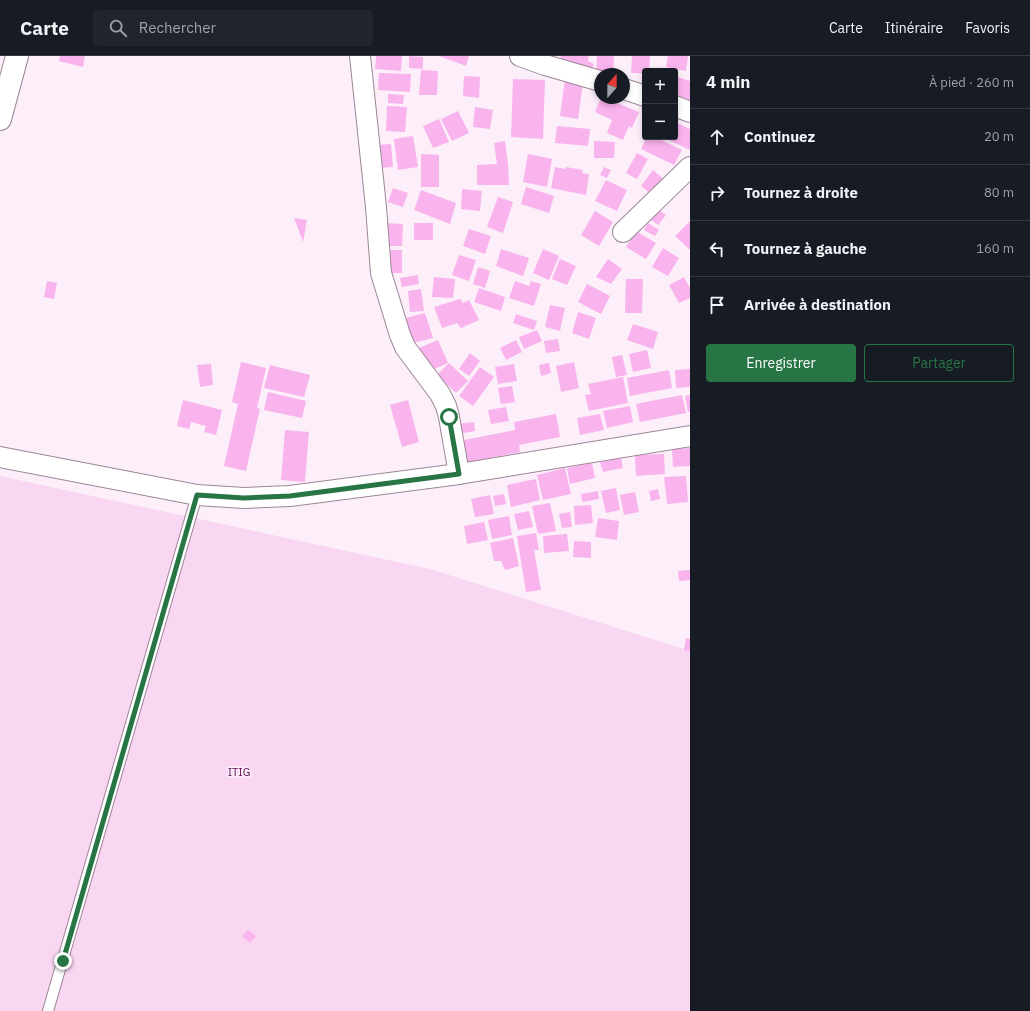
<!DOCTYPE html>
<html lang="fr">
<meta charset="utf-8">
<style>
:root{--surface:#171b24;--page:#20242c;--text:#f1f3f6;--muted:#9ea1a6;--line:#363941;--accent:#277544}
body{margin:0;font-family:"IBM Plex Sans",sans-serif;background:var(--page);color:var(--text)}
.controls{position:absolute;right:12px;top:12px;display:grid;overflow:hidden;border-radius:4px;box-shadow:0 2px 6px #0003}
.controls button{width:36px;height:36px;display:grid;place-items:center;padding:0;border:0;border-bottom:1px solid var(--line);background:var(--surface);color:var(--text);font:20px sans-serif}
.compass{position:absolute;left:594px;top:12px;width:36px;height:36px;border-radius:50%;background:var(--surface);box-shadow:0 2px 6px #0003;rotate:21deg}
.stop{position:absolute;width:12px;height:12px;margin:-9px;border:3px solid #277544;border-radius:50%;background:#fff}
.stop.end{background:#277544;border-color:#fff;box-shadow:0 1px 4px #0008}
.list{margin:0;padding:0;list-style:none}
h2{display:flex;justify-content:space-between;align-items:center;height:52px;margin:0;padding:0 16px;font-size:17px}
h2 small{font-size:13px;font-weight:400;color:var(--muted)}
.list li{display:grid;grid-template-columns:26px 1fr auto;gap:12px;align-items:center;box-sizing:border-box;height:56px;padding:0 16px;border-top:1px solid var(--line)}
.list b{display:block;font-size:15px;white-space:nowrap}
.list em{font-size:13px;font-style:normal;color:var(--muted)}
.actions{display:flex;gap:8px;padding:12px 16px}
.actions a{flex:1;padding:9px 0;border:1px solid var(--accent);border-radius:4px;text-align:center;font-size:14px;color:var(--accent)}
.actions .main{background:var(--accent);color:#fff}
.icon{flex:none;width:22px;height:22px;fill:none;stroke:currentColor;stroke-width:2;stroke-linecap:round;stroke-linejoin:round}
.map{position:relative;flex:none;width:690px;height:955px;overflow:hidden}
header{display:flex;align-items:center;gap:24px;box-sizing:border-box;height:56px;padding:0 20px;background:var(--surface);border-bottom:1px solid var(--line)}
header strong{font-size:19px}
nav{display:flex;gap:22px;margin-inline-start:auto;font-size:14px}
.search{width:280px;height:36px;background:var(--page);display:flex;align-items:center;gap:10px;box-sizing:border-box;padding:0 14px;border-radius:4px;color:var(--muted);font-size:15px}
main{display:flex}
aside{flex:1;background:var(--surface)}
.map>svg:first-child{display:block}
</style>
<header>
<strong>Carte</strong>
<div class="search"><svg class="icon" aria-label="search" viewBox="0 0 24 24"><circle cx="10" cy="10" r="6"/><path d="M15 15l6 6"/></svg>Rechercher</div>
<nav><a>Carte</a><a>Itinéraire</a><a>Favoris</a></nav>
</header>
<main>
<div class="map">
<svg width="690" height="955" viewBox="0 0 690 955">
<rect width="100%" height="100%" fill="#fdeffa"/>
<!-- green -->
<path fill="#f9d6f2" d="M0,420L430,513L690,595V955H0Z"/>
<!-- building -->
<g fill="#f9b3ed">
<path d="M60,0H85L83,11L59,5Z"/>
<path d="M376,0H402L401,15L375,13Z"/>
<path d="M409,0L423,1V13L409,12Z"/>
<path d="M439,0H469L466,10Z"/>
<path d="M561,0H589L588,5L594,8L591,17L559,6Z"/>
<path d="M597,0H614L613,18L596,17Z"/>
<path d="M632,0H650L649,15H645V17H631Z"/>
<path d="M668,0H688L686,15L666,11Z"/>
<path d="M421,14L438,15L437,39H419Z"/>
<path d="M379,17L411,18L410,36L378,34Z"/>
<path d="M464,20L480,21L479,42L463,40Z"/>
<path d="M675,20L690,25V45L675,40Z"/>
<path d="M513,23L545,24L543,83L511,81Z"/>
<path d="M565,23L583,26L578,63L560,60Z"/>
<path d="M388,38L404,39L403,48L388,47Z"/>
<path d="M601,42H605L639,56L632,72L629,70L623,84L607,77L612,64L595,56Z"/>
<path d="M387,50L407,51L405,76L386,75Z"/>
<path d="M475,51L493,54L490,73L473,71Z"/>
<path d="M458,55L469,77L452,85L441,63Z"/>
<path d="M439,63L449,86L433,92L423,70Z"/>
<path d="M675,66L690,73V94L662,81H675Z"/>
<path d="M557,70L590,73L588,90L555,87Z"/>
<path d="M413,80L418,111L398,114L394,83Z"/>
<path d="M647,81H655L682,94L674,109L641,93Z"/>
<path d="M505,85L508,108L509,129H477V109L497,108L494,87Z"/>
<path d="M594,85L615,86L614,102H594Z"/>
<path d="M391,88L393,111L379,112L377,89Z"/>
<path d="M637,97L648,103L637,123L626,117Z"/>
<path d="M421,98L439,99V131H421Z"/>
<path d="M528,98L552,103L547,131L523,126Z"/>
<path d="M555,111L566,113V111L583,114L582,117L589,118L586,139L551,132Z"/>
<path d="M604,111L611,114L607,122L600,119Z"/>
<path d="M653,114L664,123L652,139L641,130Z"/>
<path d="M606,124L627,134L617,155L595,145Z"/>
<path d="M526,131L554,140L549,157L521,148Z"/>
<path d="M393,132L408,137L403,151L388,146Z"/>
<path d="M462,133L482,135L480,155L461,153Z"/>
<path d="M421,134L456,147L450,168L414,154Z"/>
<path d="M498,141L513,146L503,177L487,171Z"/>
<path d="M659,154L666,159L658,169L651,164Z"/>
<path d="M595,155L613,166L599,190L581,179Z"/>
<path d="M294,162L307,164L303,186Z"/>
<path d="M690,165V194L675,180Z"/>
<path d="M385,167L403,168L402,190H385Z"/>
<rect x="414" y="167" width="19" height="17"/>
<path d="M648,167L659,174L655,180L644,174Z"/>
<path d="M469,173L491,180L485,198L463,190Z"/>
<path d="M636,175L656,187L646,203L626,191Z"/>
<path d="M663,192L679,202L668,220L652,211Z"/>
<path d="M501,193L529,202L523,220L496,210Z"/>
<path d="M543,193L559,200L549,224L533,217Z"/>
<rect x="382" y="194" width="20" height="23"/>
<path d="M459,199L476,204L469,225L452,219Z"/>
<path d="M560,203L576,210L567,229L552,223Z"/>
<path d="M608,203L622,213L611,228L596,221Z"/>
<path d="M478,211L490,215L485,232L473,228Z"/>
<path d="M418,219L419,228L402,231L400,222Z"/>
<path d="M434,221L455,223L453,242L432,241Z"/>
<path d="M684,221L690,232V242L679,247L669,229Z"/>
<path d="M626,223H643L642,257H625Z"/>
<path d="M47,225L57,227L54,243L44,241Z"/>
<path d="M515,225L529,230L531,225L541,228L534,250L509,242Z"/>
<path d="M587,228L610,240L601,258L578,246Z"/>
<path d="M479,232L505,241L501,255L474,246Z"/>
<path d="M421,233L424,255L410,256L408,235Z"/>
<path d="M460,243L463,247L469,244L479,264L461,272L457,267L442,272L434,251Z"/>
<path d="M550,249L565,252L560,275L545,271Z"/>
<path d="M578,256L596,262L589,283L572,277Z"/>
<path d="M425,257L433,282L405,289L398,264Z"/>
<path d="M516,258L537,265L534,274L513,267Z"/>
<path d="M633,268L658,276L653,293L627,284Z"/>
<path d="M537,274L542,285L524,293L519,281Z"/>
<path d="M558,283L560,295L546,297L544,285Z"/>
<path d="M438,284L448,307L430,315L419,292Z"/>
<path d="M516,284L522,296L506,304L500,292Z"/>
<path d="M647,294L651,312L633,316L629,298Z"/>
<path d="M470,297L480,305L469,320L459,313Z"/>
<path d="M622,299L627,319L616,321L612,301Z"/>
<path d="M241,306L266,312L257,352L260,353L246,415L224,410L238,348L232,346Z"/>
<path d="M574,306L579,332L561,336L556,310Z"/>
<path d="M449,307L468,325L456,337L437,319Z"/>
<path d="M549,307L551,317L541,320L539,309Z"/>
<path d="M211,308L213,329L200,331L197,309Z"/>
<path d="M514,308L517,325L498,328L495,311Z"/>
<path d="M270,309L310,319L304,341L264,332Z"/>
<path d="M480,311L494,321L473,350L459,340Z"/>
<path d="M690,313V331L676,332L675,314Z"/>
<path d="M669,314L672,332L630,340L627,322Z"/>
<path d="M623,321L628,347L589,355L585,339L591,338L588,328Z"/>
<path d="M512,330L515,346L501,348L498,332Z"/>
<path d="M268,336L306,345L302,362L264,354Z"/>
<path d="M682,339L686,357L640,366L636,348Z"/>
<path d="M690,339V355L688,356L685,340Z"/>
<path d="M183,344L222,354L216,379L204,376L206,370L191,366L189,373L177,370Z"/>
<path d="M408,344L419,386L402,391L390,349Z"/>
<path d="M630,350L633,366L607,372L603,355Z"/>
<path d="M506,351L509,365L491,368L488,354Z"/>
<path d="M556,358L560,381L519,389L520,396L464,407L459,385L515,374L514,366Z"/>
<path d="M600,358L604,374L580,379L577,362Z"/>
<path d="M474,366L475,375L457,378L455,368Z"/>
<path d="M285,374L309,376L305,426L281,424Z"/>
<path d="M690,392V410L673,411L672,393Z"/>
<path d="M664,398L665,418L636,420L635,399Z"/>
<path d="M621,402L623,412L603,416L600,406Z"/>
<path d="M592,407L595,422L570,428L567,412Z"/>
<path d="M565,412L571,438L543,444L537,419Z"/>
<path d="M686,420L688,446L667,448L664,421Z"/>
<path d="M536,423L540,444L511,451L507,429Z"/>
<path d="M616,432L620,454L606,457L601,435Z"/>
<path d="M658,433L660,443L651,445L649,435Z"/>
<path d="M598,435L599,443L582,446L581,438Z"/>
<path d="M635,436L639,456L624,459L620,439Z"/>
<path d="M504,438L506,448L495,450L493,440Z"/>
<path d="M490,439L494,458L475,461L471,443Z"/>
<path d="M550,447L556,475L538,478L532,450Z"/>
<path d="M591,449L593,467L575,469L574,450Z"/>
<path d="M529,455L533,471L518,474L514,458Z"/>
<path d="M570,456L572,471L562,472L559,458Z"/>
<path d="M509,460L512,479L492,483L488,464Z"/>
<path d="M598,462L619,465L617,484L595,481Z"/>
<path d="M484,466L488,484L467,488L464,470Z"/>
<path d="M536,477L539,494H534L541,534L526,536L517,480Z"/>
<path d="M567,478L569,495L544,497L543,480Z"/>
<path d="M513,482L519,510L505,514L501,505H494L490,487Z"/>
<path d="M574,485L591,486V502L573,501Z"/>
<path d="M690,514V524L679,525L678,515Z"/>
<path d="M686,582L690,583V595L684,594Z"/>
<path d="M248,874L256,880L250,887L242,880Z"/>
</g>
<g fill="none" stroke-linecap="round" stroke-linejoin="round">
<defs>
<path id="lane" d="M48,955L197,439"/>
<g id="street">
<path d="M360,0L376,151L381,217L400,279L405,291L440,338L446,350L449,361L459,418"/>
<path d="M520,0L545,9L600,25"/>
<path d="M624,33L645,40"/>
<path d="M675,50L690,56"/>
<path d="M623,176L690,111"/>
<path d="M0,401L197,439L244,442L290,440L459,418L690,380"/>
</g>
<path id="highway" d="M0,63L17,0"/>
</defs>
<!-- lane casing -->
<use href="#lane" stroke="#9b8797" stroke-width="12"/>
<!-- street casing -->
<use href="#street" stroke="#9b8797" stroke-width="22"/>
<!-- highway casing -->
<use href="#highway" stroke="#9b8797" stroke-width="24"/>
<!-- lane -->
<use href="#lane" stroke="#fff" stroke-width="10"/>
<!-- street -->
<use href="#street" stroke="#fff" stroke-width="20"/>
<!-- highway -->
<use href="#highway" stroke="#fff" stroke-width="22"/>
</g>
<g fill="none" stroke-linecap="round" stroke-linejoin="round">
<!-- route -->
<path stroke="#277544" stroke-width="5" d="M63,905L197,439L244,442L290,440L459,418L449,361"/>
</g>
<g text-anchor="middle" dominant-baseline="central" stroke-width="3" stroke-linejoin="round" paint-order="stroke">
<!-- park labels -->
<g font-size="11" fill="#5a0753" stroke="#fdeffa">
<text x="239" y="716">ITIG</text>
</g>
</g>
</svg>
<div class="controls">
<button>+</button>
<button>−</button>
</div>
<svg class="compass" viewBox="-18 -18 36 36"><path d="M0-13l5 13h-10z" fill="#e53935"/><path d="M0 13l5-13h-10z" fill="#9ea1a6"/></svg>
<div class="stop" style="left:449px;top:361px"></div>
<div class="stop end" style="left:63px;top:905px"></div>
</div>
<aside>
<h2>4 min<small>À pied · 260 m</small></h2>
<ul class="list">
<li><svg class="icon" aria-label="ahead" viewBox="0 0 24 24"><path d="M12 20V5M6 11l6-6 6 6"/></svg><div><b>Continuez</b></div><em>20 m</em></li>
<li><svg class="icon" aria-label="right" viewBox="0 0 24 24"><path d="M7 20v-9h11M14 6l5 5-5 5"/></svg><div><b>Tournez à droite</b></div><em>80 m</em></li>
<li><svg class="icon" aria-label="left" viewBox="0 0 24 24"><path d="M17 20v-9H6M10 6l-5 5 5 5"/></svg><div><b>Tournez à gauche</b></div><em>160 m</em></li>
<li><svg class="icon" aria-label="arrive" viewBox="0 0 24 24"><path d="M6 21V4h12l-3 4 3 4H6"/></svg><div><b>Arrivée à destination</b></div></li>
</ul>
<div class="actions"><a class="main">Enregistrer</a><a>Partager</a></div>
</aside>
</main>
